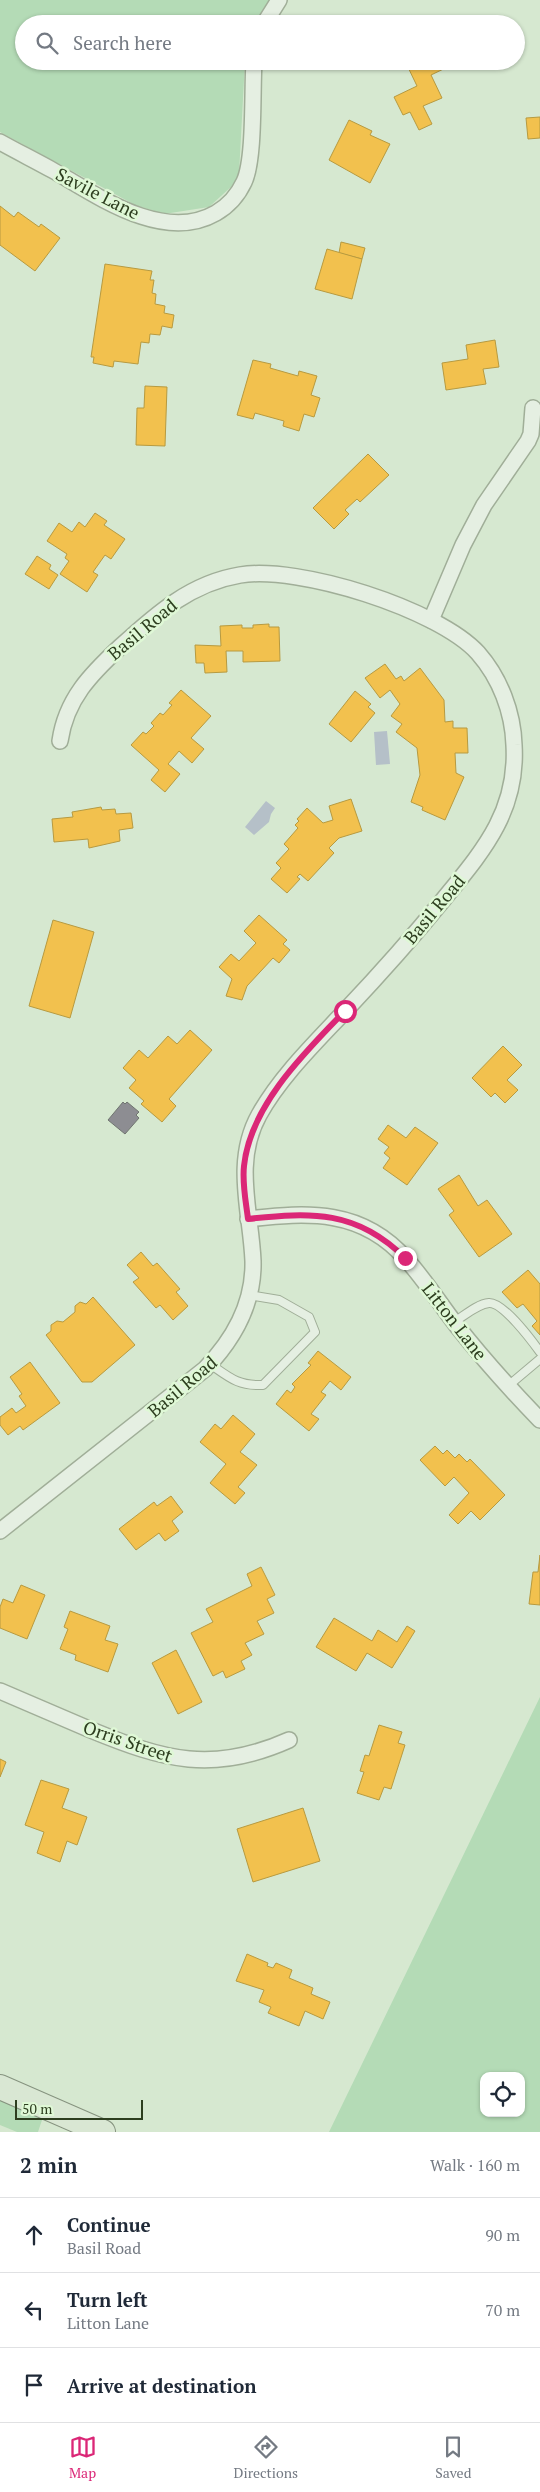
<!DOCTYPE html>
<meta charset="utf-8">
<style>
:root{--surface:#fff;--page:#f6f6f7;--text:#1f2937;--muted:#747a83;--line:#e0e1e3;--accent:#db2777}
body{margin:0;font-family:"PT Serif",serif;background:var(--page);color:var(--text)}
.controls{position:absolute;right:15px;bottom:15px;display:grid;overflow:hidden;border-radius:10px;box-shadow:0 1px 4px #0004}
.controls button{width:45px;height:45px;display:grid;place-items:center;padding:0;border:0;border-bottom:1px solid var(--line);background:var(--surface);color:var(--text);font:25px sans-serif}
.scale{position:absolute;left:15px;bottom:12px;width:128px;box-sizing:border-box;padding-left:5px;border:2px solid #2d3e1f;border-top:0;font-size:14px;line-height:18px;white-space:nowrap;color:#2d3e1f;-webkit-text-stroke:4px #dff8d6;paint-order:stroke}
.stop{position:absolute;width:15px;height:15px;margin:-11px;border:4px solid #db2777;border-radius:50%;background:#fff}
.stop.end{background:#db2777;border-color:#fff;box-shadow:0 1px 5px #0008}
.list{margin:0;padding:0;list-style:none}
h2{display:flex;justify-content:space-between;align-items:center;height:65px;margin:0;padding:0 20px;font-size:21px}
h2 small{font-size:16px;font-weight:400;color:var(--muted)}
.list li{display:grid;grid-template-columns:32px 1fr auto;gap:15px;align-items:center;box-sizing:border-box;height:75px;padding:0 20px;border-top:1px solid var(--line)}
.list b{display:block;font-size:19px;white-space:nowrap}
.list p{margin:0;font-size:16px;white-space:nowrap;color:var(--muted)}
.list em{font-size:16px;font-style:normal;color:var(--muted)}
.icon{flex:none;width:28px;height:28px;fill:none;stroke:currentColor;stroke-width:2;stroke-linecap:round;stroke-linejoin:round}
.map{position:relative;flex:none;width:540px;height:2132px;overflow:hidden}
.search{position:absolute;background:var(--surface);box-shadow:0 1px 4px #0004;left:15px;right:15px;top:15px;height:55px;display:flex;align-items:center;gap:12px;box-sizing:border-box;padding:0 18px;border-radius:28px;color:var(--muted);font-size:19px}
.sheet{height:290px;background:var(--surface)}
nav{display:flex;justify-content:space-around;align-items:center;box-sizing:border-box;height:70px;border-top:1px solid var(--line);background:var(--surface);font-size:14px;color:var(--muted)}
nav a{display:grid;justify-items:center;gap:2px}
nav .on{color:var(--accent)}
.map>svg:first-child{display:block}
</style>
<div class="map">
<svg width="540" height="2132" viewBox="0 0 540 2132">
<rect width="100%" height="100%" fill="#d6e8d0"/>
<!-- green -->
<g fill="#b4dbb6" fill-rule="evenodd">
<path d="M0,0H269L254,24H24V61H245L239,174L232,186L209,207L164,214L135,205L0,132Z"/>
<path d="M540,1697V2132H329ZM484,2076H521V2113H484Z"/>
<path d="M0,2098L34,2113L42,2120L38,2132H17L0,2125Z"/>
</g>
<!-- water -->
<g fill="#b5c0c8">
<path d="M387,731L390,764L376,765L374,732Z"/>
<path d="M266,801L275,808L271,814L269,822L254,835L245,827Z"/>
</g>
<!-- homes -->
<g fill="#f2c14e" stroke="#b79a40">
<path d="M405,61H460L431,75L442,98L423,106L432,124L419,130L410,112L403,115L394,97L417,86Z"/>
<path d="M540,117V138L528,139L526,118Z"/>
<path d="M349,120L372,131L370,135L390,144L370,183L329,160Z"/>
<path d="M0,206L14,217L18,212L39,227L41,224L60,238L35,271L0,245Z"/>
<path d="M341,242L365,248L362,259L339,253Z"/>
<path d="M327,249L362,259L352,299L315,289Z"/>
<path d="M105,264L152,271L150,280H154L152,293L156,294L155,304L165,306L164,313L174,315L172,328L162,326L160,335L150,334L149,343L141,342L138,364L114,361L113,367L93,363L94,357H91Z"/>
<path d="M495,340L499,367L483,369L486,384L446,390L442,363L468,359L466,345Z"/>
<path d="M253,360L271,364L270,368L298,376L299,371L317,376L311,395L320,398L314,417L304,414L299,431L283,426L284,421L255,413L253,419L237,415Z"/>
<path d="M145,386L167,387L165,446L136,445L137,408H144Z"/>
<path d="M368,454L389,475L360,502L357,499L345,510L349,514L334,529L313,508Z"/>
<path d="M95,513L107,521L104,525L125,539L111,559L105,555L93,572L98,575L87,592L60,574L69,561L65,558L67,554L47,541L59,523L72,532L79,522L85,527Z"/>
<path d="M37,556L51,565L49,569L58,575L49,589L25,574Z"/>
<path d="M269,624V627H279L280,661L243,662V651H226L227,672L205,673L204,663H196L195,645L221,646L220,626L242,625V628H253V625Z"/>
<path d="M385,664L396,679L401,676L404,681L420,668L444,700L445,722L453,721V728H467L468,753H455L456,773L464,777L445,820L422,810L423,807L411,802L420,775L417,748L396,732L402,724L391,716L400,704L390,690L380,698L365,678Z"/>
<path d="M181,690L211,716L191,738L204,749L192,763L179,751L168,764L180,774L165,792L151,780L159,770L131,745L143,732L146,734L154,726L151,723L160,713L163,715L172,705L169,703Z"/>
<path d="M355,691L371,704L368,707L375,713L351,742L329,724Z"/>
<path d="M351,799L362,831L339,838L329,848L334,853L308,881L300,874L297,877L300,879L287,893L271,879L281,868L276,863L289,849L284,844L298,828L295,825L299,821L297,819L307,808L323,823L333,820L329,806Z"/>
<path d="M101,807L102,810L115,809L116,814L131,813L133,828L119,830L120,841L89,848L88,839L54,842L52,819L73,817L72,812Z"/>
<path d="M259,915L287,940L283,944L290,950L279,963L273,958L247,986L242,1000L226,996L232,979L219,967L231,954L239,961L256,943L244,931Z"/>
<path d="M53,920L94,932L70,1018L29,1006Z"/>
<path d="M190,1030L212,1050L169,1099L176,1106L162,1122L141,1104L144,1101L129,1088L136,1080L123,1068L139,1050L148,1058L168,1036L177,1044Z"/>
<path d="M503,1046L522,1065L507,1080L518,1090L505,1103L495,1093L491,1097L472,1078Z"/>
<path d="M388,1125L406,1138L415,1127L438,1143L407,1185L383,1168L390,1158L384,1153L389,1147L378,1139Z"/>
<path d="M459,1175L478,1206L487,1200L512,1234L479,1257L449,1215L454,1211L438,1189Z"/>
<path d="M141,1252L153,1266L157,1263L180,1289L176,1292L188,1306L173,1320L160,1305L156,1308L133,1282L139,1278L127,1265Z"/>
<path d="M528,1270L540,1284V1335L532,1326L537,1321L523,1304L517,1308L502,1292Z"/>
<path d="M93,1297L135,1345L92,1382H82L46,1335L51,1331V1325L57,1321L63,1322L75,1312V1306L80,1302L86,1304Z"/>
<path d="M318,1351L351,1377L341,1390L330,1381L321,1392L326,1395L311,1414L319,1419L309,1431L276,1404L287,1390L291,1393L295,1387L292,1384L311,1365L308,1363Z"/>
<path d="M30,1362L60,1403L23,1430L20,1426L8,1435L0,1425V1417L12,1408L16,1413L26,1406L19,1396L22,1394L10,1377Z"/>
<path d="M233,1415L255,1434L240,1452L257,1465L238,1487L245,1493L235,1504L210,1483L226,1464L200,1442L215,1424L221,1429Z"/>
<path d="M435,1446L443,1454L447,1450L455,1458L459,1454L467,1462L470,1459L505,1495L480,1520L471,1511L458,1524L449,1515L469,1493L454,1477L445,1486L420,1460Z"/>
<path d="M171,1496L183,1512L172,1521L179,1531L165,1541L159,1533L136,1550L119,1529L154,1502L157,1506Z"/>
<path d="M540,1555V1605L529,1604L533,1572H538Z"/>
<path d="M261,1567L275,1595L267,1599L274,1613L257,1621L264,1634L245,1643L252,1655L241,1661L245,1669L226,1678L223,1671L213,1676L191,1633L213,1622L206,1609L252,1586L247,1574Z"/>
<path d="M21,1585L45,1595L27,1639L0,1628V1607L3,1599L13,1603Z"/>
<path d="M70,1611L110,1626L105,1640L118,1644L108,1672L75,1660L76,1655L60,1649L68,1629L64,1627Z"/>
<path d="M334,1618L372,1641L378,1630L397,1642L407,1626L415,1631L392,1668L367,1653L356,1671L316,1647Z"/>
<path d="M176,1650L202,1702L178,1714L152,1663Z"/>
<path d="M379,1725L402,1732L398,1743L405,1745L391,1789L384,1787L379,1800L357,1793L364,1772L360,1771L365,1755L369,1756Z"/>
<path d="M0,1759L6,1762L0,1777Z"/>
<path d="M41,1780L69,1789L62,1808L87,1817L77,1845L67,1841L60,1862L37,1853L44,1832L25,1825Z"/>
<path d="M303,1808L320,1861L253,1882L237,1829Z"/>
<path d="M247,1954L268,1963L267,1966L273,1968L276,1963L292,1970L289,1978L313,1988L311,1994L330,2002L323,2019L305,2011L299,2026L268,2013L271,2007L259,2002L264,1990L236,1981Z"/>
</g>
<!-- industry -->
<path fill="#8d8d92" stroke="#707570" d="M123,1102L125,1104L127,1102L139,1112L136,1115L139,1118L125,1134L108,1120Z"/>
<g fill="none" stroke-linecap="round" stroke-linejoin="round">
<defs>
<g id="service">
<path d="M454,1322C464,1316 477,1304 489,1303C503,1302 532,1341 540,1352"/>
<path d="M210,1364C230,1378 238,1386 263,1385L315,1332L309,1317L279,1300L249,1295"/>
<path d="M508,1386L540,1359"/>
</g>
<g id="minor">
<path d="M264,24L279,0"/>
<path d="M0,142C18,152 36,161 54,171C99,197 164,243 216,213C228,206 238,195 244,182C255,159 252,91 254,61"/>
<path d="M431,620L463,545L484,505L528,441L531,434L533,408"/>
<path d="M248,1219C309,1212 362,1209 406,1259C425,1280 440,1304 457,1326C483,1359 511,1390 540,1420"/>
<path d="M0,1531L205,1369C234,1339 254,1304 253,1261C251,1212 233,1162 259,1115C280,1077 315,1043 345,1011C379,975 412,938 443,900C482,852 518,812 514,745C513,712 500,678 478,653C438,609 298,565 240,575C191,583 156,614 120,647C91,674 66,699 60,741"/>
<path d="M0,1691C30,1704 61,1717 91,1730C164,1760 213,1774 289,1740"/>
</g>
<path id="primary" d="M0,2087L103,2132"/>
</defs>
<!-- service casing -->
<use href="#service" stroke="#a0ae98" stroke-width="10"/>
<!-- minor casing -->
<use href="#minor" stroke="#a0ae98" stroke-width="18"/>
<!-- primary casing -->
<use href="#primary" stroke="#86937f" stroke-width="26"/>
<!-- service -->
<use href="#service" stroke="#e5efe2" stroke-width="8"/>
<!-- minor -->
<use href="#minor" stroke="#e5efe2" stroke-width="15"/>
<!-- primary -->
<use href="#primary" stroke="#d9e7d3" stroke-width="24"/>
</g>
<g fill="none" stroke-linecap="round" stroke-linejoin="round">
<!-- route -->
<path stroke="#db2777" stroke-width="6" d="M345,1011C305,1052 250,1106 244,1166C242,1184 246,1202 248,1219C311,1212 357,1210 405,1258"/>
</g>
<g text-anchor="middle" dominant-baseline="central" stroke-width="5" stroke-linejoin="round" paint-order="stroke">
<!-- street labels -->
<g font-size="18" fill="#2d3e1f" stroke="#dff8d6">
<text transform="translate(98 193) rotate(27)">Savile Lane</text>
<text transform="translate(142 629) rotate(-40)">Basil Road</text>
<text transform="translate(434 909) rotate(-50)">Basil Road</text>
<text transform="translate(455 1321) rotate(52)">Litton Lane</text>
<text transform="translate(182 1386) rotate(-40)">Basil Road</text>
<text transform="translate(128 1741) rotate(19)">Orris Street</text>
</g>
</g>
</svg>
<div class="controls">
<button><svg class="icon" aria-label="locate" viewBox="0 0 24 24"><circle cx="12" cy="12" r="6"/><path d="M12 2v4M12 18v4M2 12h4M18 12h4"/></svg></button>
</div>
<div class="scale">50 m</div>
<div class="stop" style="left:345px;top:1011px"></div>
<div class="stop end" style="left:405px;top:1258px"></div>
<div class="search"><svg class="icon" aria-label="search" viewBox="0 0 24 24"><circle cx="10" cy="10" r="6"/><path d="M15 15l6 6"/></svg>Search here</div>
</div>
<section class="sheet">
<h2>2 min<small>Walk · 160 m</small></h2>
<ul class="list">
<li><svg class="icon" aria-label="ahead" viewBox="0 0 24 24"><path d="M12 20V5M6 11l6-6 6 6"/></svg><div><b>Continue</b><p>Basil Road</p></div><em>90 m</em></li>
<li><svg class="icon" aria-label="left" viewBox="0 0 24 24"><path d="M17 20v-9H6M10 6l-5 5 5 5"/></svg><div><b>Turn left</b><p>Litton Lane</p></div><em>70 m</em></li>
<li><svg class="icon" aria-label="arrive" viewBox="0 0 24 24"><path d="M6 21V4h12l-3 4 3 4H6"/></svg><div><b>Arrive at destination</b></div></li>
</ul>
</section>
<nav>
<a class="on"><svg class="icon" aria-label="map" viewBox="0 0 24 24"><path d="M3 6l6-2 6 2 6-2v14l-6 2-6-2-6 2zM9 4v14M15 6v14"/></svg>Map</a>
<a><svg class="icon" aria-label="directions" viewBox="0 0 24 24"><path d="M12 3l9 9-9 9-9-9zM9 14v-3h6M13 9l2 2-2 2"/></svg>Directions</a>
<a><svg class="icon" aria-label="saved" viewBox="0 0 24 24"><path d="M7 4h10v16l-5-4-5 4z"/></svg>Saved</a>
</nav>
